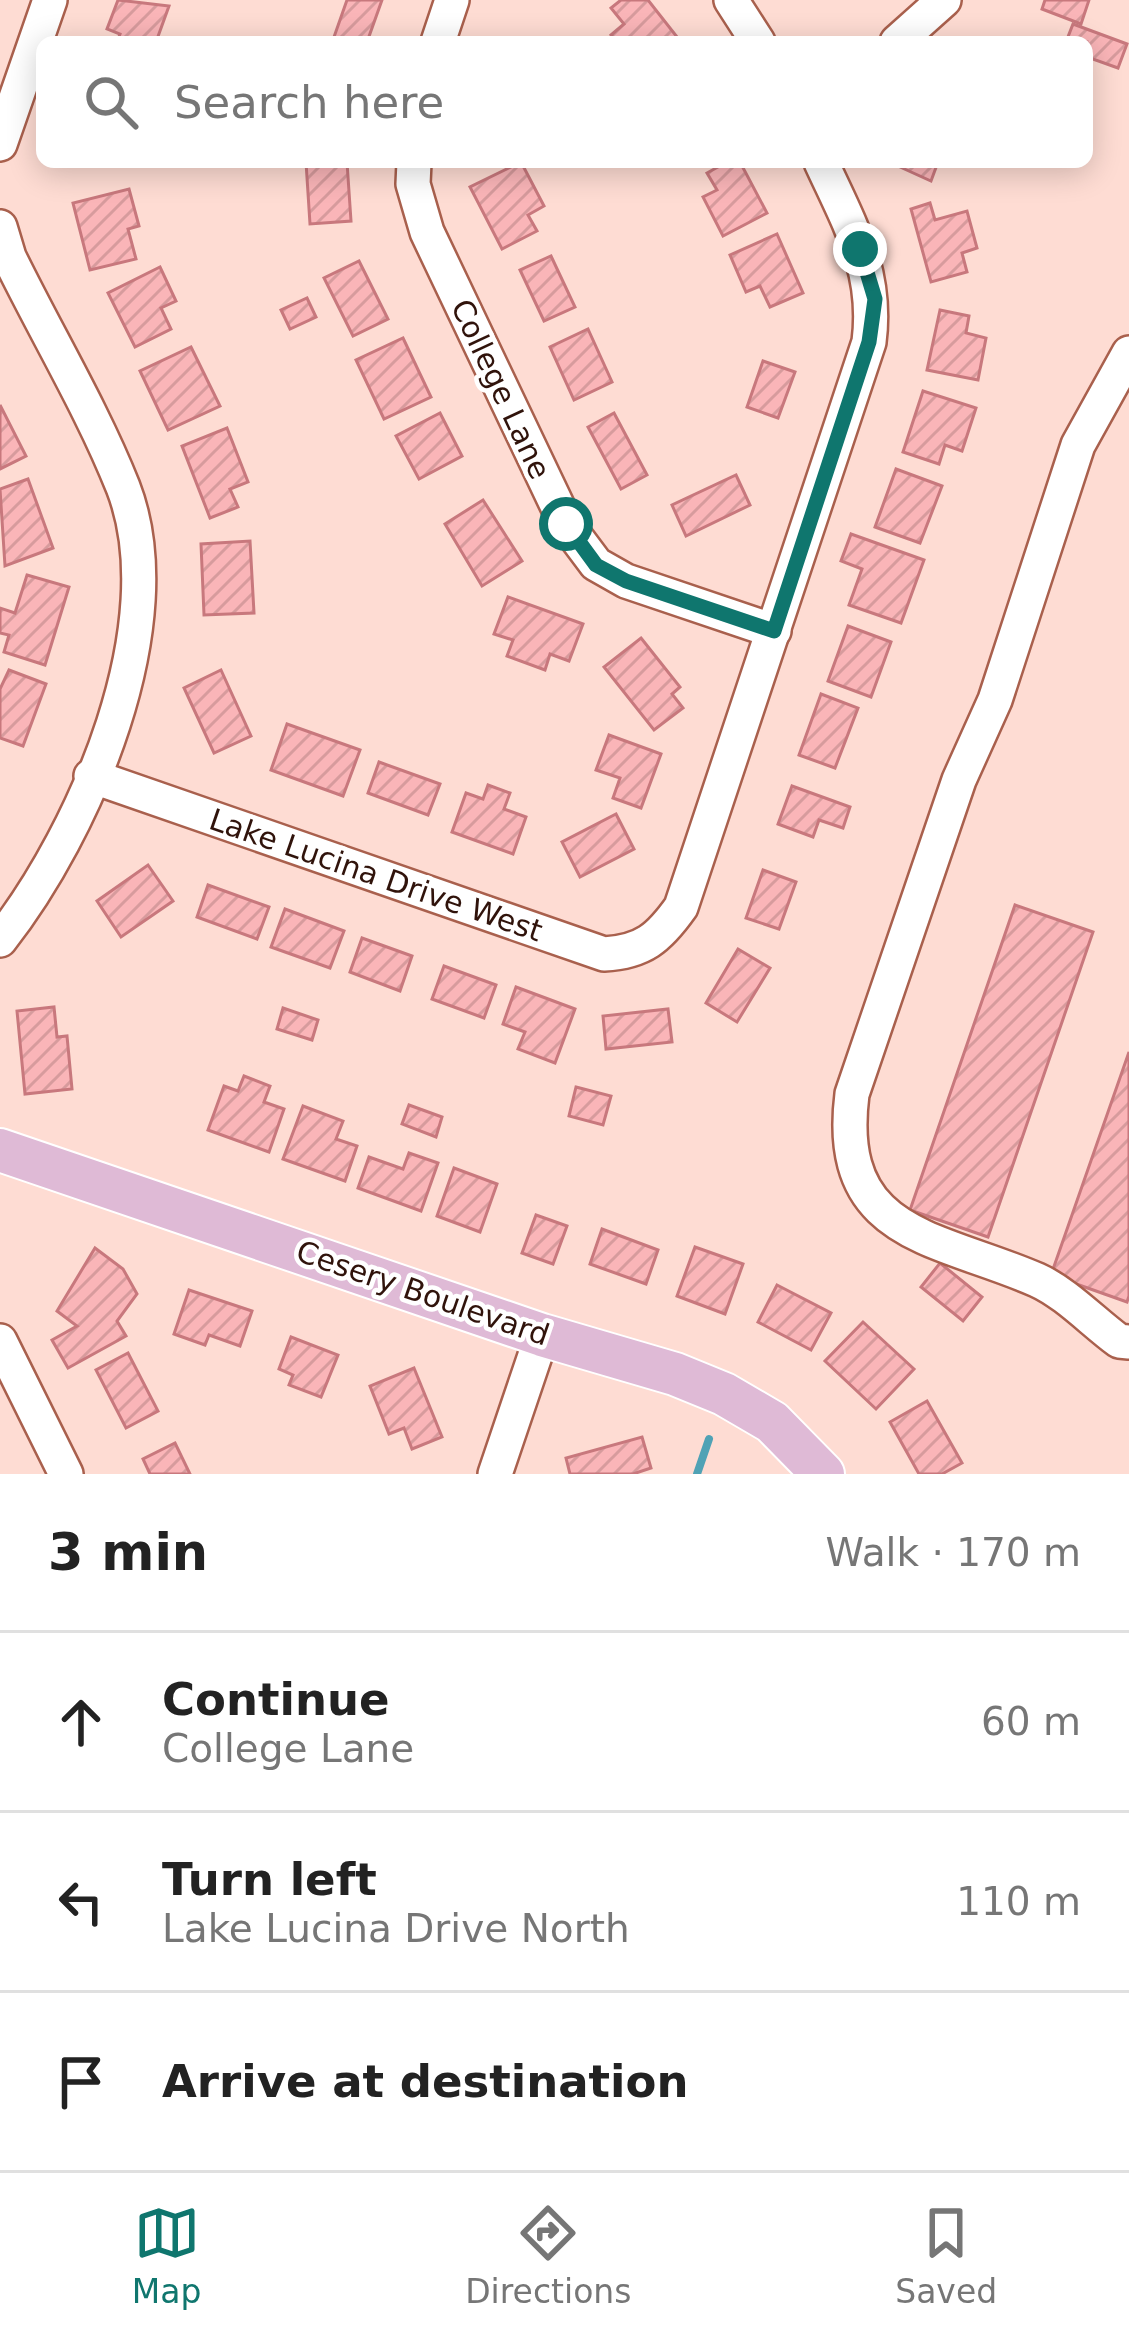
<!DOCTYPE html>
<meta charset="utf-8">
<style>
:root{--surface:#fff;--page:#f6f6f6;--text:#222;--muted:#767676;--line:#e0e0e0;--accent:#0f766e}
body{margin:0;font-family:"DejaVu Sans",sans-serif;background:var(--page);color:var(--text)}
.stop{position:absolute;width:36px;height:36px;margin:-27px;border:9px solid #0f766e;border-radius:50%;background:#fff}
.stop.end{background:#0f766e;border-color:#fff;box-shadow:0 3px 12px #0008}
.list{margin:0;padding:0;list-style:none}
h2{display:flex;justify-content:space-between;align-items:center;height:156px;margin:0;padding:0 48px;font-size:51px}
h2 small{font-size:39px;font-weight:400;color:var(--muted)}
.list li{display:grid;grid-template-columns:78px 1fr auto;gap:36px;align-items:center;box-sizing:border-box;height:180px;padding:0 48px;border-top:3px solid var(--line)}
.list b{display:block;font-size:45px;white-space:nowrap}
.list p{margin:0;font-size:39px;white-space:nowrap;color:var(--muted)}
.list em{font-size:39px;font-style:normal;color:var(--muted)}
.icon{flex:none;width:66px;height:66px;fill:none;stroke:currentColor;stroke-width:2;stroke-linecap:round;stroke-linejoin:round}
.map{position:relative;flex:none;width:1129px;height:1474px;overflow:hidden}
.search{position:absolute;background:var(--surface);box-shadow:0 6px 30px #0003;left:36px;right:36px;top:36px;height:132px;display:flex;align-items:center;gap:30px;box-sizing:border-box;padding:0 42px;border-radius:18px;color:var(--muted);font-size:45px}
.sheet{height:696px;background:var(--surface)}
nav{display:flex;justify-content:space-around;align-items:center;box-sizing:border-box;height:168px;border-top:3px solid var(--line);background:var(--surface);font-size:33px;color:var(--muted)}
nav a{display:grid;justify-items:center;gap:6px}
nav .on{color:var(--accent)}
.map>svg:first-child{display:block}
</style>
<div class="map">
<svg width="1129" height="1474" viewBox="0 0 1129 1474">
<defs>
<pattern id="building-hatch" width="6" height="6" patternUnits="userSpaceOnUse" patternTransform="scale(3)"><rect width="6" height="6" fill="#fab5b8"/><path d="M-1 1l2-2M0 6l6-6M5 7l2-2" fill="none" stroke="#d79b9d"/></pattern>
</defs>
<rect width="100%" height="100%" fill="#fedcd3"/>
<g fill="none" stroke-linecap="round" stroke-linejoin="round">
<!-- stream -->
<path stroke="#50a2b5" stroke-width="8" d="M697,1474L709,1439"/>
</g>
<!-- building -->
<g fill="url(#building-hatch)" stroke="#c8787d" stroke-width="3">
<path d="M118,0L169,6L156,42H117L120,34L107,29Z"/>
<path d="M347,0H382L367,42L334,37Z"/>
<path d="M621,0H648L681,42H617L611,35L624,24L611,8Z"/>
<path d="M1045,0H1089L1081,24L1042,9Z"/>
<path d="M1073,24L1127,44L1118,68L1087,57V42H1066Z"/>
<path d="M306,162H347L351,221L310,224Z"/>
<path d="M521,162L544,206L528,215L537,231L502,249L470,187Z"/>
<path d="M727,162H740L767,213L723,236L703,197L717,190L707,173Z"/>
<path d="M889,162H938L931,181Z"/>
<path d="M129,189L139,226L128,229L136,259L90,270L73,203Z"/>
<path d="M930,203L935,220L967,211L977,248L962,253L967,272L931,282L911,209Z"/>
<path d="M777,234L803,293L770,307L760,286L746,292L730,255Z"/>
<path d="M551,256L575,307L544,321L520,270Z"/>
<path d="M359,261L388,319L353,336L324,278Z"/>
<path d="M160,267L176,301L161,308L171,329L135,347L108,293Z"/>
<path d="M307,298L316,317L290,329L281,310Z"/>
<path d="M940,310L969,316L966,333L986,338L978,380L927,370Z"/>
<path d="M588,329L612,382L574,400L550,347Z"/>
<path d="M403,338L431,397L384,419L356,360Z"/>
<path d="M191,347L220,406L168,430L140,371Z"/>
<path d="M763,361L795,372L778,418L747,407Z"/>
<path d="M923,391L976,408L962,451L945,445L939,464L903,452Z"/>
<path d="M0,405L26,456L0,469Z"/>
<path d="M440,413L462,456L419,479L396,436Z"/>
<path d="M614,413L647,475L621,489L588,427Z"/>
<path d="M227,428L248,482L230,489L238,507L210,518L182,446Z"/>
<path d="M896,469L942,486L920,543L875,527Z"/>
<path d="M736,475L750,505L686,536L672,505Z"/>
<path d="M28,479L53,548L5,566L0,489Z"/>
<path d="M483,500L522,561L482,586L445,524Z"/>
<path d="M851,534L924,560L901,623L849,605L862,569L841,561Z"/>
<path d="M250,541L254,613L204,615L201,544Z"/>
<path d="M27,575L69,587L45,665L4,652L9,635L0,633V608L15,613Z"/>
<path d="M508,597L583,624L569,661L550,654L545,670L507,656L513,640L494,634Z"/>
<path d="M848,626L891,642L871,697L828,681Z"/>
<path d="M641,638L680,687L672,694L683,708L654,730L604,667Z"/>
<path d="M9,670L46,684L23,746L0,738V689Z"/>
<path d="M221,670L251,736L214,753L184,688Z"/>
<path d="M821,694L858,708L835,768L799,755Z"/>
<path d="M287,724L360,750L343,796L271,770Z"/>
<path d="M609,735L661,754L641,808L613,798L620,778L596,770Z"/>
<path d="M379,762L440,784L428,815L368,793Z"/>
<path d="M488,785L510,793L504,809L526,817L513,854L452,832L466,793L483,799Z"/>
<path d="M792,786L850,807L843,828L819,820L813,837L778,824Z"/>
<path d="M616,814L634,849L580,877L562,842Z"/>
<path d="M148,865L173,901L121,937L97,901Z"/>
<path d="M763,870L796,882L779,929L746,918Z"/>
<path d="M208,885L269,907L257,939L197,917Z"/>
<path d="M1015,905L1093,932L988,1237L910,1210Z"/>
<path d="M285,909L344,931L330,968L271,947Z"/>
<path d="M362,938L412,956L400,991L350,972Z"/>
<path d="M738,949L770,968L737,1022L706,1003Z"/>
<path d="M444,966L496,985L484,1018L432,999Z"/>
<path d="M516,987L575,1009L555,1063L518,1049L525,1032L503,1024Z"/>
<path d="M54,1007L57,1037L67,1036L72,1089L25,1094L17,1011Z"/>
<path d="M283,1008L318,1020L312,1040L277,1029Z"/>
<path d="M668,1009L672,1042L606,1049L603,1016Z"/>
<path d="M1129,1052V1296L1127,1302L1051,1275Z"/>
<path d="M244,1076L270,1086L264,1102L284,1109L269,1152L208,1130L224,1086L238,1091Z"/>
<path d="M576,1087L611,1096L603,1125L569,1116Z"/>
<path d="M409,1105L442,1117L436,1137L402,1124Z"/>
<path d="M303,1106L343,1121L336,1139L357,1146L345,1181L283,1159Z"/>
<path d="M409,1153L438,1163L421,1211L358,1188L369,1157L403,1169Z"/>
<path d="M454,1168L497,1184L480,1232L437,1216Z"/>
<path d="M536,1215L567,1226L553,1264L522,1253Z"/>
<path d="M602,1229L658,1250L646,1284L590,1264Z"/>
<path d="M695,1247L743,1264L725,1314L677,1296Z"/>
<path d="M95,1248L123,1269L137,1294L117,1321L126,1336L68,1368L52,1340L77,1326L57,1311Z"/>
<path d="M940,1263L982,1297L963,1321L921,1287Z"/>
<path d="M777,1285L831,1313L811,1350L758,1322Z"/>
<path d="M189,1290L252,1311L240,1346L209,1335L205,1345L174,1334Z"/>
<path d="M863,1322L914,1369L876,1409L825,1361Z"/>
<path d="M291,1337L338,1355L321,1397L289,1385L293,1375L279,1369Z"/>
<path d="M128,1353L158,1411L126,1428L96,1370Z"/>
<path d="M414,1368L442,1437L412,1449L404,1428L389,1434L370,1386Z"/>
<path d="M927,1401L962,1463L942,1474H919L890,1422Z"/>
<path d="M642,1437L651,1468L633,1474H570L566,1458Z"/>
<path d="M175,1443L190,1474H150L143,1459Z"/>
</g>
<g fill="none" stroke-linecap="round" stroke-linejoin="round">
<defs>
<g id="minor">
<path d="M731,0L758,42"/>
<path d="M438,42L452,0"/>
<path d="M897,42L944,0"/>
<path d="M0,144L50,0"/>
<path d="M414,162L413,184L427,232L566,524L596,564L626,581L774,631"/>
<path d="M0,227L9,257C46,333 92,409 123,487C176,623 85,832 0,940"/>
<path d="M1129,353L1078,445L995,700L959,780L852,1094C834,1237 936,1236 1037,1280C1066,1293 1093,1322 1119,1341L1129,1342"/>
<path d="M91,776L604,954C643,952 659,938 681,907L869,342C878,272 850,225 821,162"/>
<path d="M0,1341L66,1474"/>
<path d="M495,1474L542,1335"/>
</g>
<path id="major" d="M0,1150L542,1335L675,1374L724,1394L772,1422L823,1474"/>
</defs>
<!-- minor casing -->
<use href="#minor" stroke="#a9604d" stroke-width="38"/>
<!-- major casing -->
<use href="#major" stroke="#fff" stroke-width="46"/>
<!-- minor -->
<use href="#minor" stroke="#fff" stroke-width="33"/>
<!-- major -->
<use href="#major" stroke="#dfbad6" stroke-width="42"/>
</g>
<g fill="none" stroke-linecap="round" stroke-linejoin="round">
<!-- route -->
<path stroke="#0f766e" stroke-width="15" d="M566,524L596,565L626,581L774,631L869,342L875,299L860,249"/>
</g>
<g text-anchor="middle" dominant-baseline="central" stroke-width="9" stroke-linejoin="round" paint-order="stroke">
<!-- street labels -->
<g font-size="30" fill="#30130b" stroke="#fff">
<text transform="translate(501 389) rotate(65)">College Lane</text>
<text transform="translate(376 875) rotate(19)">Lake Lucina Drive West</text>
<text transform="translate(423 1293) rotate(19)">Cesery Boulevard</text>
</g>
</g>
</svg>
<div class="stop" style="left:566px;top:524px"></div>
<div class="stop end" style="left:860px;top:249px"></div>
<div class="search"><svg class="icon" aria-label="search" viewBox="0 0 24 24"><circle cx="10" cy="10" r="6"/><path d="M15 15l6 6"/></svg>Search here</div>
</div>
<section class="sheet">
<h2>3 min<small>Walk · 170 m</small></h2>
<ul class="list">
<li><svg class="icon" aria-label="ahead" viewBox="0 0 24 24"><path d="M12 20V5M6 11l6-6 6 6"/></svg><div><b>Continue</b><p>College Lane</p></div><em>60 m</em></li>
<li><svg class="icon" aria-label="left" viewBox="0 0 24 24"><path d="M17 20v-9H6M10 6l-5 5 5 5"/></svg><div><b>Turn left</b><p>Lake Lucina Drive North</p></div><em>110 m</em></li>
<li><svg class="icon" aria-label="arrive" viewBox="0 0 24 24"><path d="M6 21V4h12l-3 4 3 4H6"/></svg><div><b>Arrive at destination</b></div></li>
</ul>
</section>
<nav>
<a class="on"><svg class="icon" aria-label="map" viewBox="0 0 24 24"><path d="M3 6l6-2 6 2 6-2v14l-6 2-6-2-6 2zM9 4v14M15 6v14"/></svg>Map</a>
<a><svg class="icon" aria-label="directions" viewBox="0 0 24 24"><path d="M12 3l9 9-9 9-9-9zM9 14v-3h6M13 9l2 2-2 2"/></svg>Directions</a>
<a><svg class="icon" aria-label="saved" viewBox="0 0 24 24"><path d="M7 4h10v16l-5-4-5 4z"/></svg>Saved</a>
</nav>
